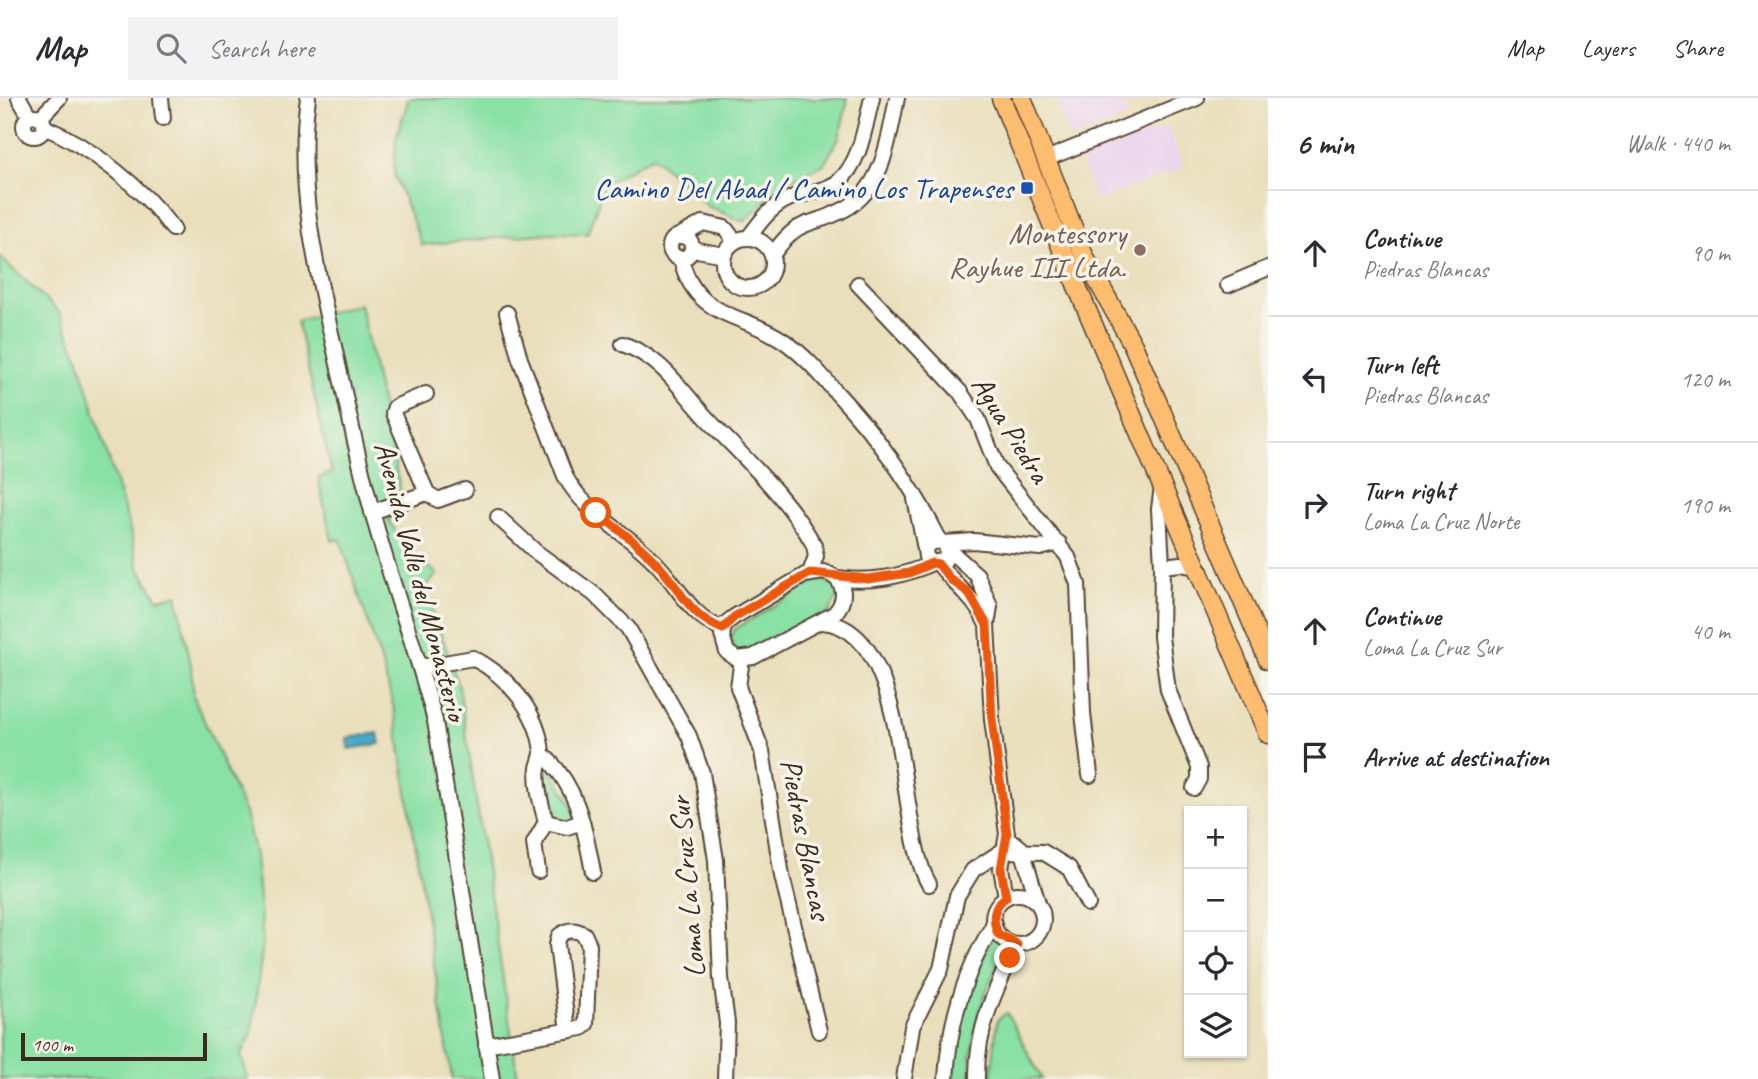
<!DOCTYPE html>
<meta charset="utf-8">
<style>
:root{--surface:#fff;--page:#f2f2f3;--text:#2b2b33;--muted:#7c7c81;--line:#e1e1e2}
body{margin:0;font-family:Caveat,sans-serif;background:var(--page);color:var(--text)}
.controls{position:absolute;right:21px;bottom:21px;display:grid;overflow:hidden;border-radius:0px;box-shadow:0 2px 5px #0004}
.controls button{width:63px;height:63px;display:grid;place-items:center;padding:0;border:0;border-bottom:2px solid var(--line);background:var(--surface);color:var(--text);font:35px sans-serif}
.scale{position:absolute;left:21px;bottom:18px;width:186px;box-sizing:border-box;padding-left:7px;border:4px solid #3b2a1e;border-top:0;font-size:19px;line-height:24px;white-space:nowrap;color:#3b2a1e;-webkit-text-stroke:5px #f7f3e8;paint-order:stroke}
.stop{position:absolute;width:21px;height:21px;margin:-16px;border:5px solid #ea580c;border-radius:50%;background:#fff}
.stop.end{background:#ea580c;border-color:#fff;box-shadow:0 2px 7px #0008}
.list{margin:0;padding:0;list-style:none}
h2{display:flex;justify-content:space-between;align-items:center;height:91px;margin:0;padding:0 28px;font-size:30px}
h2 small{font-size:23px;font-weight:400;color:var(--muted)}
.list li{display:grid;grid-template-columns:46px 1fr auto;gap:21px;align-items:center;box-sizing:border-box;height:126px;padding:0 28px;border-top:2px solid var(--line)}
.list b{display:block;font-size:26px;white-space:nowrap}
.list p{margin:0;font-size:23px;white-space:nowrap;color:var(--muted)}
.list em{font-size:23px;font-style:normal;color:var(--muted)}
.icon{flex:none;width:38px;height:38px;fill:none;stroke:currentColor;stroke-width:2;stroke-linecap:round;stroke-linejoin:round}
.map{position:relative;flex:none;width:1268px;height:981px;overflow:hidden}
header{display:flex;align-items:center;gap:42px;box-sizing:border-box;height:98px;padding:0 35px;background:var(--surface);border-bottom:2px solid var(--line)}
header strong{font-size:33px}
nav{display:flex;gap:38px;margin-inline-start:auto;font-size:24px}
.search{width:490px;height:63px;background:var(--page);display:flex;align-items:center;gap:18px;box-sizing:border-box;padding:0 24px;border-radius:0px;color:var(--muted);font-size:26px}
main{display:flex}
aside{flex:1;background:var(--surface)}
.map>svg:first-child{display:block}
</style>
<header>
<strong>Map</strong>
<div class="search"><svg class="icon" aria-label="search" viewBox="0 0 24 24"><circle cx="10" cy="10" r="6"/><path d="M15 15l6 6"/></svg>Search here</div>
<nav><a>Map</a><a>Layers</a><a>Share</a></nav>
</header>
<main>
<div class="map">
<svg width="1268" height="981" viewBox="0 0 1268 981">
<rect width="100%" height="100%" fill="#f7f3e8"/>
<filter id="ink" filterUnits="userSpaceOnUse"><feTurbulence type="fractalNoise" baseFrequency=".0143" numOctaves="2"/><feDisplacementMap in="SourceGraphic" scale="14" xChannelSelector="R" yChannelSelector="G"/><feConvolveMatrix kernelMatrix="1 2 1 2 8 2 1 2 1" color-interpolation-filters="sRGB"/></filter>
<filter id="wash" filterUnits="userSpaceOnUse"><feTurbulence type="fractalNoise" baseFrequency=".00686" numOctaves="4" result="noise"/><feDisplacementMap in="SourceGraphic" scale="28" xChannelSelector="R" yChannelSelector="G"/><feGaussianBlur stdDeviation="1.57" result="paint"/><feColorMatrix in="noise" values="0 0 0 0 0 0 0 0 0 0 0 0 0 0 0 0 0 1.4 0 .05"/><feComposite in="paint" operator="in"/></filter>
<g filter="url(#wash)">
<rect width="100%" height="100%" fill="#e9dfbc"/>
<!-- built -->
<g fill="#ead1ed">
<path d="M1054,0H1120L1128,18L1071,42Z"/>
<path d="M1168,28L1183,69L1096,103L1080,61Z"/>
</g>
<!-- green -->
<g fill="#8ae1a5" stroke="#628662" stroke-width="2">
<path d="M409,0H848L839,40L824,66L780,88L744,124L707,108L653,58L605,86L587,136L551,135L422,147L394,76L396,40Z"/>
<path d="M0,159L58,213L78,258L129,428L138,469L158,501L177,497L191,567L194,600L245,715L255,757L263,844L252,934L241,957L248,981H0Z"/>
<path d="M360,206L405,414L388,421L402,444L437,476L425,490L459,588L518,981H452L394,611L382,566L340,441L332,443L318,380L332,375L297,223Z"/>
<path d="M825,482L835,489L838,498L828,516L743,556L734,551L731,540L735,531L816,483Z"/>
<path d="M544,667H548L576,714L573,724L552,723L542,679Z"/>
<path d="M996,842L1005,847L1007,852C982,890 971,935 970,981H953C956,927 968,892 991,843Z"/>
<path d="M1007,915L1042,981H991L997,922Z"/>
</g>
<!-- water -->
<path fill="#44a7c4" stroke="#406871" stroke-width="2" d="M378,635L380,646L349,651L347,640Z"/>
</g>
<g filter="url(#ink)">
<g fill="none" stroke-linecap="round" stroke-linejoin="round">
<defs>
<g id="minor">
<path d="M19,0L30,19"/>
<path d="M161,0L163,20"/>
<path d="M308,0C296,85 316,170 335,253C348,310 359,368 375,424C393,491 418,556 435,623L492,981"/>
<circle cx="34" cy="28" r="10"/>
<path d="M40,20L59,0"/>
<path d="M44,29C90,48 143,90 173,131"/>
<path d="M1046,61L1197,0"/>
<circle cx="681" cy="149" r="11"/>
<path d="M679,138L703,125L725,130L735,143"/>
<path d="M749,139C762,121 774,104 797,98C811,94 826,93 838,84C861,65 865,27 872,0"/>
<circle cx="748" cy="165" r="25"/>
<path d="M692,151L724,157"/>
<path d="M773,156C801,117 808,131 845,111C884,90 889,39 897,0"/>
<path d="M681,161C696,222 742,214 784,243C804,257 819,274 834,292C878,339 909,382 938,439C941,444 945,446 948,451L945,462L932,465L926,459L925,451L929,445L940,443"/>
<path d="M858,186L960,294L978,321L997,369L1068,459L1078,486L1083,615L1090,677"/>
<path d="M1228,187L1268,170"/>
<path d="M507,215L520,261L565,378C584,415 627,434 655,464C680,489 689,518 723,531"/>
<path d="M623,246C661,260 677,287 703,316C742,359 785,395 814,447L816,458L810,475"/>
<path d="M426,296L395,309L393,315L427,395L438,402L465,392"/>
<path d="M1162,389L1159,411L1162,468L1181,466L1196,469"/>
<path d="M915,401L925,451"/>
<path d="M372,414L427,395"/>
<path d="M498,419L536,454L594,496L628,530L689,638L702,675L716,762L721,880L727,925L725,981"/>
<path d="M944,445L974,443L1040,450L1059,445"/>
<path d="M948,451L977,477L990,508L987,527L992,621L1007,736L1001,770L1006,799"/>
<path d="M938,465C955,488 976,501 987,527"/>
<path d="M1162,468L1161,539L1168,592L1199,669V681L1194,690"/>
<path d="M823,474C845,479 849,500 834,516L753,559L737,561L727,554L722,537L725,526L734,519L805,477Z"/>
<path d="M837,480C869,485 903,479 932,465"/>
<path d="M822,524C913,530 895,730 929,786"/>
<path d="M742,561L738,589L762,653L782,778L819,933"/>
<path d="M421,569L473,560C508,578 538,614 542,654C542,660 539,664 538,670C535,686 542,709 546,724L567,729L579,725"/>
<path d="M543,657C578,687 585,732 593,774"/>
<path d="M1015,745L1022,751L1038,805"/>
<path d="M538,773L534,745L546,724"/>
<circle cx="1018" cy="821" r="25"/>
<path d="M486,947L582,930L586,926L589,847L584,836C574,831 568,831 559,838L557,847L568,933"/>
<path d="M904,981L912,929L941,871L957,798L973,772L1002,753L1043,754L1069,770L1088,806"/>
<path d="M946,981C949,924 964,874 994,826"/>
<path d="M977,981C976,931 996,890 1017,846"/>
</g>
<g id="major">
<path d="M1001,0L1078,191L1268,636"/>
<path d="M1022,0L1085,160L1133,247L1268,562"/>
</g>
</defs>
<!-- minor casing -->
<use href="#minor" stroke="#554536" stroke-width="18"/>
<!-- major casing -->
<use href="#major" stroke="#554536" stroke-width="21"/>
<!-- minor -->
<use href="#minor" stroke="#fff" stroke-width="14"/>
<!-- major -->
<use href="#major" stroke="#fcbd6f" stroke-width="18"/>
</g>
</g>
<g fill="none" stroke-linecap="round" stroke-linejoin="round" filter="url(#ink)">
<!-- route -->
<path stroke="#ea580c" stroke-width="9" d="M596,415C619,431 640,447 659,468C682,493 689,518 723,531L734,519L810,475L868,481L909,475L932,465L938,466L951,482L968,494L987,527L992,621L1007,736L1001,771L1006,799C992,809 992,821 998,836L1017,846L1010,860"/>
</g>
<!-- markers -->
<rect fill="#1a4fb4" stroke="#f7f3e8" stroke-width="2.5" x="1020" y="83" width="14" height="14" rx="3.5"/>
<circle fill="#8d6e63" stroke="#f7f3e8" stroke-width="2.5" cx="1140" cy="152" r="7"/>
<g text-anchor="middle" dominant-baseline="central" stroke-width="7" stroke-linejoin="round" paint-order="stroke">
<!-- transit labels -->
<g font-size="30" fill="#164399" stroke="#f7f3e8" text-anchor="end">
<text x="1013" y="90">Camino Del Abad / Camino Los Trapenses</text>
</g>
<!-- education labels -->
<g font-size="30" fill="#785e54" stroke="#f7f3e8" text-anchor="end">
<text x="1126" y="135">Montessory<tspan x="1126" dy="34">Rayhue III Ltda.</tspan></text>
</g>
<!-- street labels -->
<g font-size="30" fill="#3b2a1e" stroke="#f7f3e8">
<text transform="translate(1011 331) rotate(58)">Agua Piedra</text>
<text transform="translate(421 483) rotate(75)">Avenida Valle del Monasterio</text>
<text transform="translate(806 741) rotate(79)">Piedras Blancas</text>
<text transform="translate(687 789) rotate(-95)">Loma La Cruz Sur</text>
</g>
</g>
</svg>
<div class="controls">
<button>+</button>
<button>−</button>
<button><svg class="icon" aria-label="locate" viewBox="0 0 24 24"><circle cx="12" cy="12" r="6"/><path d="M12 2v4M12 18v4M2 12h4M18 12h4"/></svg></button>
<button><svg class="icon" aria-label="layers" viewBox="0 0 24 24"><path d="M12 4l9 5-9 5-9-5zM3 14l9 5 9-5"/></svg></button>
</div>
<div class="scale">100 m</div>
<div class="stop" style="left:596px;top:415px"></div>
<div class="stop end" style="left:1010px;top:860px"></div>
</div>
<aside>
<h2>6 min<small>Walk · 440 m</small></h2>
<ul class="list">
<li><svg class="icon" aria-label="ahead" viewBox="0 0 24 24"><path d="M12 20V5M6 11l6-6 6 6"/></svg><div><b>Continue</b><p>Piedras Blancas</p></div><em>90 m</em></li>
<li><svg class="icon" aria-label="left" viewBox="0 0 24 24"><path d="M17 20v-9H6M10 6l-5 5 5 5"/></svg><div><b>Turn left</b><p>Piedras Blancas</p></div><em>120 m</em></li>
<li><svg class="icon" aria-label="right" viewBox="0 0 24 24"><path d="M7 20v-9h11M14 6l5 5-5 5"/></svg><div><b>Turn right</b><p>Loma La Cruz Norte</p></div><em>190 m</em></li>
<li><svg class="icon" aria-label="ahead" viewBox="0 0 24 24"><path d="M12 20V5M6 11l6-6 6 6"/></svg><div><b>Continue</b><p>Loma La Cruz Sur</p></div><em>40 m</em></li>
<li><svg class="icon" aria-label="arrive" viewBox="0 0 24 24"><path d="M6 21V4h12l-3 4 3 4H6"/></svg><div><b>Arrive at destination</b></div></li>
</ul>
</aside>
</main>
